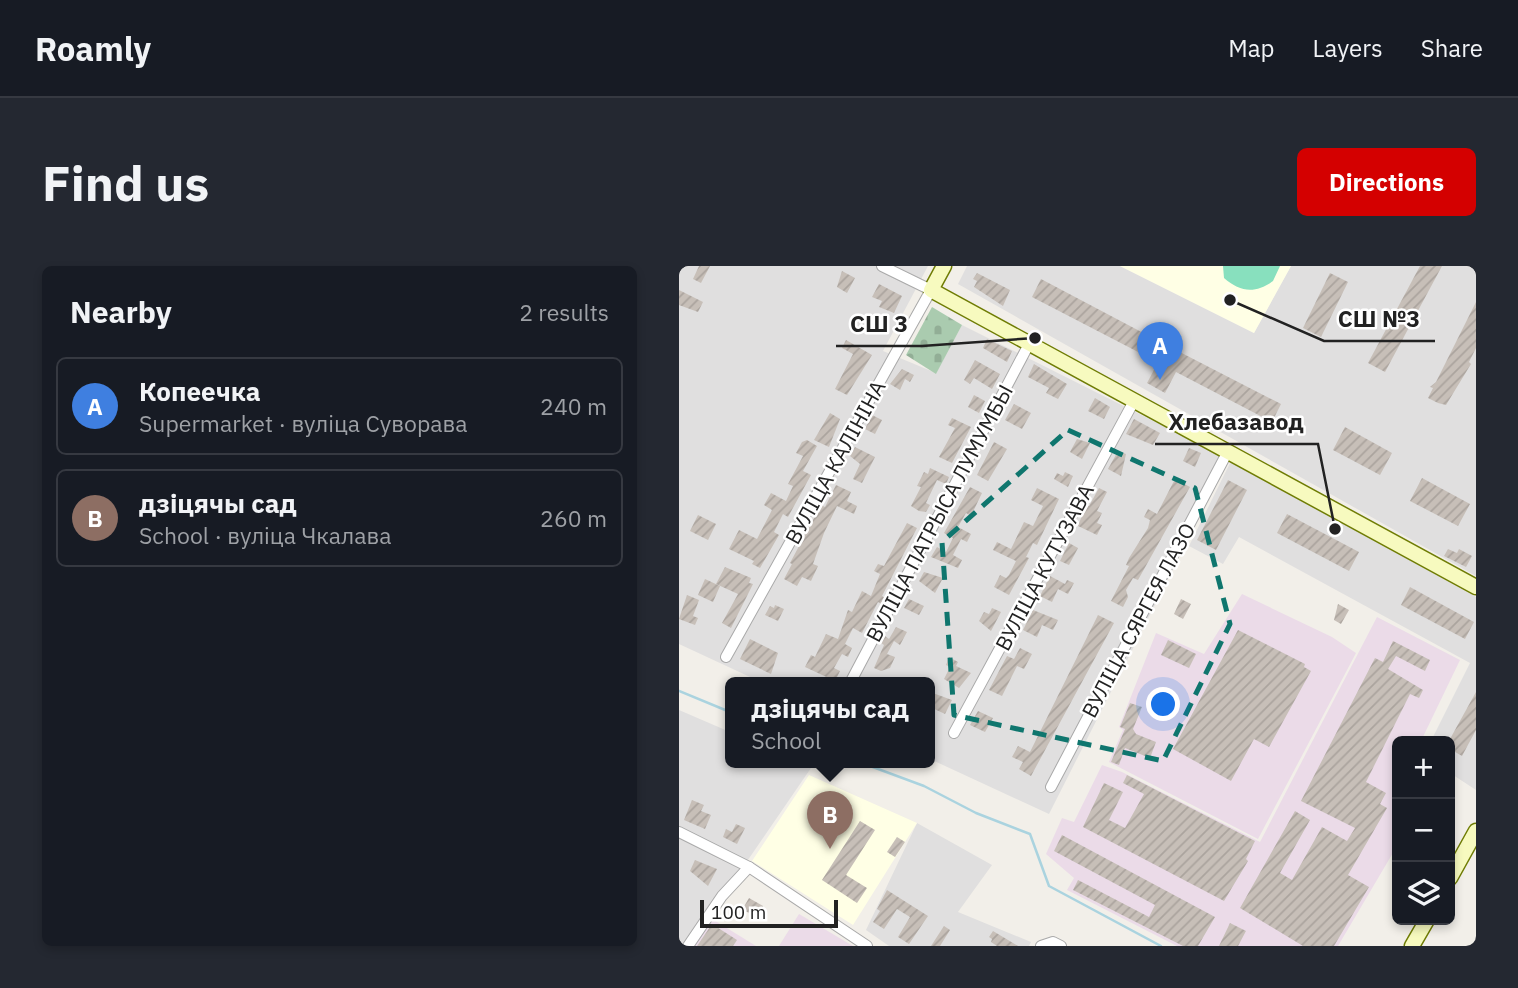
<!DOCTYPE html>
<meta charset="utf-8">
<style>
:root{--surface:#171b24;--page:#242831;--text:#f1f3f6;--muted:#9ea1a6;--line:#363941;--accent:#d40000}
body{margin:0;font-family:"IBM Plex Sans",sans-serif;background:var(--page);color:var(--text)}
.controls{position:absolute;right:21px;bottom:21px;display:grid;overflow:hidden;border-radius:10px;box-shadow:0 4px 10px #0003}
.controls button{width:63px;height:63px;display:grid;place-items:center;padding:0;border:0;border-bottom:2px solid var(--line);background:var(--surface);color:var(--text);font:35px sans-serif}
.scale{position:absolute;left:21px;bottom:18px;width:138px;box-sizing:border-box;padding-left:7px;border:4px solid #222;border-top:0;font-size:19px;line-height:24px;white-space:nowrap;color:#222;-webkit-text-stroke:5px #fff;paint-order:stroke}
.you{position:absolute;left:485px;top:439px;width:24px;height:24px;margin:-18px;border:5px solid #fff;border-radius:50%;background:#1a73e8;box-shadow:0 0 0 10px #1a73e833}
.badge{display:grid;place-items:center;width:46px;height:46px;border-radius:50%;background:var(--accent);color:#fff;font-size:23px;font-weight:700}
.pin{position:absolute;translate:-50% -58px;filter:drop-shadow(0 2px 4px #0008)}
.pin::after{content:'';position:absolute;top:37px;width:24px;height:21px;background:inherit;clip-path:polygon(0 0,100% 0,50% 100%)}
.popup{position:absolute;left:46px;top:411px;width:210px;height:91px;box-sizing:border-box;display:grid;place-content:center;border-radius:10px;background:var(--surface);filter:drop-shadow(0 2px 5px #0005);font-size:23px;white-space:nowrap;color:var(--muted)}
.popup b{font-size:26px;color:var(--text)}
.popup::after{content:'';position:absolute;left:50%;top:100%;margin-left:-14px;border:14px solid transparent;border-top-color:var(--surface)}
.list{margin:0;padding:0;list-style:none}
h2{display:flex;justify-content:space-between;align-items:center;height:91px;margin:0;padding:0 28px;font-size:30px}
h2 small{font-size:23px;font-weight:400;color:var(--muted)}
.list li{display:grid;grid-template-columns:46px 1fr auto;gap:21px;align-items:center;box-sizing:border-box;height:98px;margin:0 14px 14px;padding:0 14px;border:2px solid var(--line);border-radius:10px}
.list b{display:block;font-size:26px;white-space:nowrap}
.list p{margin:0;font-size:23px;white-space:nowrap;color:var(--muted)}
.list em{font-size:23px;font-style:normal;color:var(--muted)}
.icon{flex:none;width:38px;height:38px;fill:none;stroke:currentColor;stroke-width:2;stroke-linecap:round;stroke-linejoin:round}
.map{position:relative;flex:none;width:797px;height:680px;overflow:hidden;border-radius:10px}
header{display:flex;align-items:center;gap:42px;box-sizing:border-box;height:98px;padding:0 35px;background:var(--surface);border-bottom:2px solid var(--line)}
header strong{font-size:33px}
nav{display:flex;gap:38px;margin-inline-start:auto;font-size:24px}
.intro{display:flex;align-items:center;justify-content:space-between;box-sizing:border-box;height:168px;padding:0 42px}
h1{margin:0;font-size:49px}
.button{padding:18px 32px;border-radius:10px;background:var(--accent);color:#fff;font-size:24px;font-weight:700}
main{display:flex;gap:42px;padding:0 42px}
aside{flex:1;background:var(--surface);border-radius:10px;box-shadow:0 4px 10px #0003}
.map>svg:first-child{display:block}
</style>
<header>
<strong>Roamly</strong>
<nav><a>Map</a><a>Layers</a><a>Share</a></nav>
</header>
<div class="intro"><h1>Find us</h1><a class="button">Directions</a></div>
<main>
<aside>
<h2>Nearby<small>2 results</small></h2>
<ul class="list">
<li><span class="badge" style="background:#3f7fe0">A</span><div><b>Копеечка</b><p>Supermarket · вуліца Суворава</p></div><em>240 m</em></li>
<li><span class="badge" style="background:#8d6e63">B</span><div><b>дзіцячы сад</b><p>School · вуліца Чкалава</p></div><em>260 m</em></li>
</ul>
</aside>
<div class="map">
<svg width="797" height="680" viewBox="0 0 797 680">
<defs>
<pattern id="cemetery-stones" width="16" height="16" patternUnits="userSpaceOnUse" patternTransform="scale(1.75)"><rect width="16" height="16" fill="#aacbaf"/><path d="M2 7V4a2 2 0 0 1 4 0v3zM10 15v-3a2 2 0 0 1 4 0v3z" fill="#92ae96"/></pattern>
<pattern id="building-hatch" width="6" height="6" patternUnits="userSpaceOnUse" patternTransform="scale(1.75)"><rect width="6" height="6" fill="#c7bfb8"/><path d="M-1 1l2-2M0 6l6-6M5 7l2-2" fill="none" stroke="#aba49e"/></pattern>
</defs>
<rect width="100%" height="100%" fill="#f2efe9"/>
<!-- residential -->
<g fill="#e0dfdf">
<path d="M0,0H249L204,85L257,107L283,59L550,193L370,548L251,493V417H84L0,378Z"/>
<path d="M288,0H441L575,67L612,0H797V310L279,18Z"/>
<path d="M552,195L797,331V524L771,507V475H752L791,397L560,271L544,298L510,280Z"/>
<path d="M0,444L51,466V497H121L132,502L10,680H0Z"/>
<path d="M238,557L313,599L279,646L352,676L350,680H210L187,664Z"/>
</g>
<!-- industrial -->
<g fill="#ebdbe8">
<path d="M563,328L653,371L677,387L579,573L430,496L444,464L440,461L477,367L525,388Z"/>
<path d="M698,351L781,394L742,475H718V580L659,680H498L388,624L395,612L367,588L383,552L395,556L423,499L443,506L581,576Z"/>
<path d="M120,648L174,680H100Z"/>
<path d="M30,651L77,680H11Z"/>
</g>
<!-- education -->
<g fill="#ffffe5">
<path d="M441,0H612L575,67Z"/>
<path d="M130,509L238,557L174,659L73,595Z"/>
</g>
<!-- cemetery -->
<path fill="url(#cemetery-stones)" d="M253,41L283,59L257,108L227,89Z"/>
<!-- pitch -->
<path fill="#88e0be" d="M544,0H601L594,15C576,28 561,26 545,12Z"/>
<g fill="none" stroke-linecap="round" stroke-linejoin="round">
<!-- stream -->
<g stroke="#aad3df" stroke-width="2.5">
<path d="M0,425L51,446"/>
<path d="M183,497L245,520L297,547L351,568L370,620L482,680"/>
</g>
</g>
<!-- building -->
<g fill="url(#building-hatch)">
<path d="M20,0H31L22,17L14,13Z"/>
<path d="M741,0H763L706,106L689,97Z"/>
<path d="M163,5L176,12L168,27L158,21Z"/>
<path d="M298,7L331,24L324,40L295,21L298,15L294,13Z"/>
<path d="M651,7L669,16L642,71L624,62Z"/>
<path d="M362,13L470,70L461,87L353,31Z"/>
<path d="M200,18L223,30L215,47L200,41L203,35L193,31Z"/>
<path d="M0,24L24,36L19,46L0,39Z"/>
<path d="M797,36V82L790,96L792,98L767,139L759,137L749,132L754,122L751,121L757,116Z"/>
<path d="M308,73L333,85L328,96L304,82Z"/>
<path d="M167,74L193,89L168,129L156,123L174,88L163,82Z"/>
<path d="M493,82L602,138L593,156L497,106L486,127L468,117L476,102L481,105Z"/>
<path d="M296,94L321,108L313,123L295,112L291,118L285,114Z"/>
<path d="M355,98L388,118L379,133L367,127L370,122L349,111Z"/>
<path d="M223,103L235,109L231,116L226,113L221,124L211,118Z"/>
<path d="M295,129L306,135L300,147L289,141Z"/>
<path d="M416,132L431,141L425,153L409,145Z"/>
<path d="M335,138L352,147L343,163L326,154Z"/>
<path d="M151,147L161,153L150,181L135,174Z"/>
<path d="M193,149L203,154L196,168L186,163Z"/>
<path d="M273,152L292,161L273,197L260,191L276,162L269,159Z"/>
<path d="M455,153L481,167L474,179L447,168Z"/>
<path d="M666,161L713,187L701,209L654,184Z"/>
<path d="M398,173L411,177L403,193L391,186Z"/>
<path d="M128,174L138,180L124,205L132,209L109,251L104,248L95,266L100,269L81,302L73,298L75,295L50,283L60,264L78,273L93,244L85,239L92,227L107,235L114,220L109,218L124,190L117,187L123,176Z"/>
<path d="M315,176L328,183L309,215L298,209Z"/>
<path d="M176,181L196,191L183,217L174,213L181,198L171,190Z"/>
<path d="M510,182L522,187L516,201L504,195Z"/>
<path d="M439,185L447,188L442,210L429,203Z"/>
<path d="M251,202L270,211L267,218L258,214L247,237L251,239L247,246L240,245L232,240L242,221L238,220L245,206L249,208Z"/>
<path d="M386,206L394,210L389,221L375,213L378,207L384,210Z"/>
<path d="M743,212L791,238L779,260L731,235Z"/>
<path d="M496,213L511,221L459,314L454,312L447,324L449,331L444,341L432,335L450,300L447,299L450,292L469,262L471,254L465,251L469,243L478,248Z"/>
<path d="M549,214L568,224L537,284L518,274Z"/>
<path d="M157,219L172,226L168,235L178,240L175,248L158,240L145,267L134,298L139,300L132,315L123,311L118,320L105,313L113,298L111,297L142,239L146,241Z"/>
<path d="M291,221L303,227L292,250L287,247L279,261L292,268L288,276L282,273L274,289L283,294L279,302L252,291L258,281L267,286L274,272L265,267Z"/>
<path d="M358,222L380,233L358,279L354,277L347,291L350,292L330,329L315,321L321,309L327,312L330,309L337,295L314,284L318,276L332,283L345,256L354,260L364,240L352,234Z"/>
<path d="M420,222L428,226L418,245L423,247L418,257L423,259L418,269L399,260L407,239L410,240Z"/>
<path d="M608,248L680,286L670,305L598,267Z"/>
<path d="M19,249L37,258L29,274L11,265Z"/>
<path d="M228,257L238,262L203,330L206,332L202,338L199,336L183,367L174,362L166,378L173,382L169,391L163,388L155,402L161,405L156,415L126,401L132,389L136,391L147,368L159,373L169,344L173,346L183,325L192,330L201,308L195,305L199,298L205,300Z"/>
<path d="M390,277L399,282L390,299L381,295Z"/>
<path d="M769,283L778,287L780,283L793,290L787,301L765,290Z"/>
<path d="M46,301L72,312L70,317L74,318L52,362L43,357L59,328L37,318Z"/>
<path d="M245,306L264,312L256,327L240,315Z"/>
<path d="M371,310L386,318L388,314L395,317L389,328L379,323L373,336L361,330Z"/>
<path d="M26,313L41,320L34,336L19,329Z"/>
<path d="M731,321L795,356L786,373L722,339Z"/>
<path d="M8,329L20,334L14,350L19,352L16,359L0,353Z"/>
<path d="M230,333L245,340L240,349L225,342Z"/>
<path d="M502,333L512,338L504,353L495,348Z"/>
<path d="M659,338L670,344L662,358L655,354Z"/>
<path d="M96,339L105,343L99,355L86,349L91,340L95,342Z"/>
<path d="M313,342L322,346L312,365L300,355L305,346L310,348Z"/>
<path d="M354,344L379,354L374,364L363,359L358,371L344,364Z"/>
<path d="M419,349L435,357L352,510L340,503L344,496L333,491L339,480L351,486Z"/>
<path d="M217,361L228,366L221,379L215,375L208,388L216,391L211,402L202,405L195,402L205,379L202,377L206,370L210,373Z"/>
<path d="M559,364L626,398L625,401L632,405L590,481L575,473L552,515L494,483Z"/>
<path d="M71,373L99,387L92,408L61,393Z"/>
<path d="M489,374L517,388L510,402L482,389Z"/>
<path d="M714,375L751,394L746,405L717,390L709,403L744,424L740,432L731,428L687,516L707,527L701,538L708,542L669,609L690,621L655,680H624L561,642L616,545L631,554L601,607L613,614L643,561L668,575L676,562L622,535L696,392L704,396Z"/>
<path d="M341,382L353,388L345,403L338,400L323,430L310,424L328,390L335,393Z"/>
<path d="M270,391L279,396L277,400L292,407L280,422L265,413L271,401L267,399Z"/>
<path d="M251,426L273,434L266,448L251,441Z"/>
<path d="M797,426V464L783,490L771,483V473Z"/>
<path d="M451,437L463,441L454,463L457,468L477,476L471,492L446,482L440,499L432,496L446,463L441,461Z"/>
<path d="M299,445L314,452L306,466L291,459Z"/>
<path d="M448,509L576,575L567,593L569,595L545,635L404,561L425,517L444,526L430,554L446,562L465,528L444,517Z"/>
<path d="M13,534L25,539L22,545L32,549L26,563L5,554Z"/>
<path d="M181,555L196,564L167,609L188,622L178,637L143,614Z"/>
<path d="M57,558L66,562L58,578L44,571L47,563L53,566Z"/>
<path d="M383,569L536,651L519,680H504L394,624L399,614L470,651L476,639L375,585Z"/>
<path d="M218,571L226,576L216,591L208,586Z"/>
<path d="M16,594L38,603L29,620L11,605Z"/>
<path d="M208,624L249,650L230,678L219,671L231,651L218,643L205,663L194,656L201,645L198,643Z"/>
<path d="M70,632L84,640L78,650L63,644Z"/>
<path d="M551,657L567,665L559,680H540Z"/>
<path d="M33,658L58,674L54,680H18Z"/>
<path d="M265,660L271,664L261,680H252Z"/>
<path d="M314,665L339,680H318L312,676L313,673L310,671Z"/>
</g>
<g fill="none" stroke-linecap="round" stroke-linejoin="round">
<defs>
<g id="minor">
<path d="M47,391L252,24L203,0"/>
<path d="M171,417L350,78"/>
<path d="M275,467L455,135"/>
<path d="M372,521L548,187"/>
<path d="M0,566L70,601L188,680"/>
<path d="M9,680L43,630L70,601"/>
<path d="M362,680L374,676L382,680"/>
</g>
<g id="secondary">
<path d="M265,0L252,24L797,321"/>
<path d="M771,612L797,565"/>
<path d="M733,680L748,654"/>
</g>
</defs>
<!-- minor casing -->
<use href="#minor" stroke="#a9a9a9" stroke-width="12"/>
<!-- secondary casing -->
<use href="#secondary" stroke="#707d05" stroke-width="17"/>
<!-- minor -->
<use href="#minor" stroke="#fff" stroke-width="10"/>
<!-- secondary -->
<use href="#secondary" stroke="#f7fabf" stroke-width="14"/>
</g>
<!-- marked area -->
<path fill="none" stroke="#0f766e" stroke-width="5" stroke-dasharray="14 9" stroke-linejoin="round" d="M389,164L516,222L551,358L484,495L275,449L263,276Z"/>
<g text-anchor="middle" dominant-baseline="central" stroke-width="5" stroke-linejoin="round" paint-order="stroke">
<!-- street labels -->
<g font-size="21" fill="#222" stroke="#fff">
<text transform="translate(156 196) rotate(-61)">ВУЛІЦА КАЛІНІНА</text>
<text transform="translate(260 247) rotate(-62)">ВУЛІЦА ПАТРЫСА ЛУМУМБЫ</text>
<text transform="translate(365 301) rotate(-62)">ВУЛІЦА КУТУЗАВА</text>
<text transform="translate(459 354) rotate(-62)">ВУЛІЦА СЯРГЕЯ ЛАЗО</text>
</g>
</g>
<!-- callouts -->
<path fill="none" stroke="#222" stroke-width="2.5" d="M551 34L645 75H756M356 72L243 80H157M656 263L639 178H476"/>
<g fill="#222" stroke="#fff" stroke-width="2.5">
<circle cx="551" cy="34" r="7"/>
<circle cx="356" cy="72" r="7"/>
<circle cx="656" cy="263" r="7"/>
</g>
<g font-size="23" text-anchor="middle" font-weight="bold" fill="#222" stroke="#fff" stroke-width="5" stroke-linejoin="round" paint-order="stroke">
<text x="700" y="61">СШ №3</text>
<text x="200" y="66">СШ 3</text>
<text x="557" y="164">Хлебазавод</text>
</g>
</svg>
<div class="controls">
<button>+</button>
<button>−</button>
<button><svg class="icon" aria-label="layers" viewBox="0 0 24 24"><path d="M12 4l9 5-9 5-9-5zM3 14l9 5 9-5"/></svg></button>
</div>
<div class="scale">100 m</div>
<div class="you"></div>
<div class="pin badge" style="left:481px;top:114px;background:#3f7fe0">A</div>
<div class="pin badge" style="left:151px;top:583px;background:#8d6e63">B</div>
<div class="popup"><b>дзіцячы сад</b>School</div>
</div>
</main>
